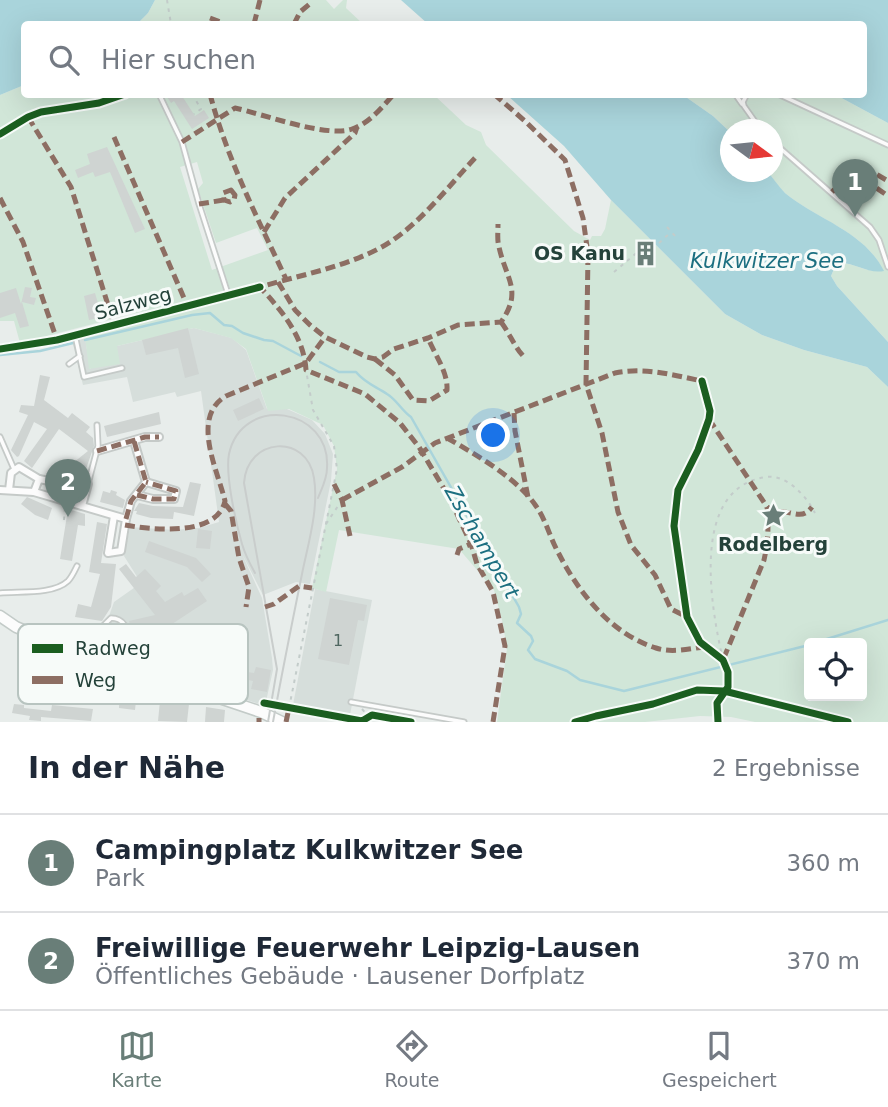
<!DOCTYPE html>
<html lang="de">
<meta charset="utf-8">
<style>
:root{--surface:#fff;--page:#f2f2f3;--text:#1f2937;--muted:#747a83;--line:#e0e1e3;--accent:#697e78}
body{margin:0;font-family:"DejaVu Sans",sans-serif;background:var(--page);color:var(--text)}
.controls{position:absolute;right:21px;bottom:21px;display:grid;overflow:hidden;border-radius:7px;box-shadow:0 7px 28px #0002}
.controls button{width:63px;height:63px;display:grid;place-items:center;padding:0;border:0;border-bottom:2px solid var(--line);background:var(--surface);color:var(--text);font:35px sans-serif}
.compass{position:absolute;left:720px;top:119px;width:63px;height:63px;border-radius:50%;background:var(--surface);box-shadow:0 7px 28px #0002;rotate:105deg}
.you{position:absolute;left:494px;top:436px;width:24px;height:24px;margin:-18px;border:5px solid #fff;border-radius:50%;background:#1a73e8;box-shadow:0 0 0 10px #1a73e833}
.badge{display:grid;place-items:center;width:46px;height:46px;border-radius:50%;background:var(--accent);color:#fff;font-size:23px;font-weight:700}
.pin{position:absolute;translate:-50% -58px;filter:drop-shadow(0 2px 4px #0008)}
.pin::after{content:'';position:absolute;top:37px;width:24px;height:21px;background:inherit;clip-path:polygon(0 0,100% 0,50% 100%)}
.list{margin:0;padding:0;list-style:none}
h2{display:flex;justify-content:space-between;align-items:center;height:91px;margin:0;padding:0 28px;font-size:30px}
h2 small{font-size:23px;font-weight:400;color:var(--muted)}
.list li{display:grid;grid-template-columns:46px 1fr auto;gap:21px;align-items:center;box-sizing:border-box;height:98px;padding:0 28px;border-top:2px solid var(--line)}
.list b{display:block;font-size:26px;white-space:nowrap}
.list p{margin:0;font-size:23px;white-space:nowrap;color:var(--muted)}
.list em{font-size:23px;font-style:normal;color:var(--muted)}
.icon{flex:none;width:38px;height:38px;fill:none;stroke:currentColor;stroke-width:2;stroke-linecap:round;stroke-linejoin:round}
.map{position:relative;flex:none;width:888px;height:722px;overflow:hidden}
.search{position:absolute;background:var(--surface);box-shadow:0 7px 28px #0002;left:21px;right:21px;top:21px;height:77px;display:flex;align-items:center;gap:18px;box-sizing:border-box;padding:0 24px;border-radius:7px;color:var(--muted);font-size:26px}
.sheet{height:287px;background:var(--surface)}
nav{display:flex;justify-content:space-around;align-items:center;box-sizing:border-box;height:98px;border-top:2px solid var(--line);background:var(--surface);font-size:19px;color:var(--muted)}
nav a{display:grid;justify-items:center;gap:4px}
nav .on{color:var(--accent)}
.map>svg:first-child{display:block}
</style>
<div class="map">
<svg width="888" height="722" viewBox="0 0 888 722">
<rect width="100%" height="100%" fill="#e8edeb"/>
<!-- built -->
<g fill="#d6dedb">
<path d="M194,328L232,338L246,350L267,409H287L312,420L325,434L333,454L331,481L310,584L296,582L263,595L242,554L262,598L272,658L273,670L265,706L97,650L114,602L141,583L124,556L130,527L174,530L199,528L219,522L201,391L177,397L175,392L133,402L127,377L83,385L72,340L85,337L90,369L117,346Z"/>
<path d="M315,589L372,600L350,715L293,705Z"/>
</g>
<!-- green -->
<g fill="#d1e6d8" fill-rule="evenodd">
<path d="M155,0H326L334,9L343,0H347L346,8L363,24H137L148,13Z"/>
<path d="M24,85V94L434,95L466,125L481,132L486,145L574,231L590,240L592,236H601L605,229L611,200L725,314L762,335L804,350L867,367L888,387V722H755L731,717L700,716L645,722H497L507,648L502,620L494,590L459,549L339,530L326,592L312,588L337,469L334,446L323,425L289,409L268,411L246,349L231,338L194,328L117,346L120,364L89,369L85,337L200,307L202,299L131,314L20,343L14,321H0V95ZM197,162L203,183L198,189L216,243L257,228L268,250L212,270L180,167ZM809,643H862V696H809Z"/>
<path d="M683,95H836L888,123V342L837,286L831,276L834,269L840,263C856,263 868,274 883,270C864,231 817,220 785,193C778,187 773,178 768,172H772V130H730V132L713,116Z"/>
</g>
<!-- water -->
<g fill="#a9d4db">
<path d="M0,0H155L148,13L137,24H24V85L0,95Z"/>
<path d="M401,0H888V123L836,95L864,94V24H428Z"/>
<path d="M507,95H683L713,116L730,132V172H768C773,178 779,187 785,193C818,220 864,231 884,271C868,274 856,263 840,263L834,269L831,276L837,286L888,342V387L867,367L804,350L762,335L725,314L611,200L564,146Z"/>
</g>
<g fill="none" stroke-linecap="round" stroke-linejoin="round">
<!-- stream -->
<g stroke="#a9d4db" stroke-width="2.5">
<path d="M85,340L192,315L210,313L224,325L232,326L243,333L264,340L273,341L301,356"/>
<path d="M0,355L40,351L73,343"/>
<path d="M320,362L339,372H356C365,383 375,386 387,394C396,399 402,411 411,417L519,607L521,614L517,623L531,636L533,641L528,650L535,659L567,671L580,680L624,691L809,645"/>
<path d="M814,643L888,620"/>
</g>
</g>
<!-- building -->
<g fill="#cfd4d2">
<path d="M165,94H185L182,96L195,116L204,110L209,118L192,129L174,101L171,103Z"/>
<path d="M107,147L145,229L135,233L110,172L95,177L93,172L78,178L75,170L90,164L87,154Z"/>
<path d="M25,287L32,288L30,297L36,298L34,305L22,302L29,326L20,328L15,313L0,318V293L16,288L21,304Z"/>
<path d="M95,293L102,317L89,320L84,296Z"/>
<path d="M188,328L199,374L185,378L178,348L146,355L142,340Z"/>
<path d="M40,375L50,377L44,400L68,418L72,413L90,427L86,432L93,438L94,446L86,469L75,477L47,475L48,470L63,471L88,451L59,429L32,468L24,461L47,429L34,422L19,456L17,457L11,450L28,415L19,412L21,405L34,406Z"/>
<path d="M259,398L264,409L238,421L233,410Z"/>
<path d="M159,412L161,424L107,437L104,426Z"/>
<path d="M190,482L201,484L194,516L174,512L173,519L151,518L136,514L137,511H134L139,503L153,506L183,507Z"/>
<path d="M111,490L117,492L116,495L125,500L123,508L100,502L103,491L110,493Z"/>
<path d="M27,497L52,508L48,520L35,515L21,504Z"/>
<path d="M68,509L85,514V526L78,525L72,561L60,559Z"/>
<path d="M97,522L107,524L101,563L116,564L111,607L102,621L75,617L78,604L91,607L100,574L89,572Z"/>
<path d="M198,529L212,531L210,549L196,548Z"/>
<path d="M149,541L196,558L211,574L202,582L187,567L145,552Z"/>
<path d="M126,564L136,577L145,569L161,586L156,591L165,602L182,592L184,596L198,588L207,601L169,626L133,634L129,621L155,615L119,569Z"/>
<path d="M330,598L367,605L364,621L358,620L349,665L318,659Z"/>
<path d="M233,626L248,628L241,671L254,673L256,667L271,670L267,692L251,689L253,681L224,675Z"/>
<path d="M120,688L147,691L145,702L136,701L135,710L119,708Z"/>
<path d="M160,701L189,704L187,722L158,721Z"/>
<path d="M14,704L24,705V708L51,711L52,705L93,709L91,721L41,717V721L29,720L30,716L12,713Z"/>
<path d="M206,707L225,710L224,722H205Z"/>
</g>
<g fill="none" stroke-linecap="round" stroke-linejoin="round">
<defs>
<g id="service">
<path d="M159,94L182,142L199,204L228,294"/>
<path d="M735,94L742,104"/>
<path d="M747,94L743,102L744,106L761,130"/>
<path d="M778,94L888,145"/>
<path d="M772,141L870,227L879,240L888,267"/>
<path d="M75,335L84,377L122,368"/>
<path d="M69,364L80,356"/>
<path d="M0,437L14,469"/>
<path d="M88,484L98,446L97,425"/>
<path d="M0,593C19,591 53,595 68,581C72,577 75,570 77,566"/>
<path d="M93,653L101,628L111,618C127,618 128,634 132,647"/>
<path d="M351,702L464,722"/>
</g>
<g id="minor">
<path d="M0,349L57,340L260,287"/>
<path d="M97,451L145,437H159"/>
<path d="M39,479L60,483L85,482L88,484L82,506"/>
<path d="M0,490L34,492L126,519L121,551L108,553L114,516"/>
<path d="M9,490L11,473L19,467L39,479L34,492"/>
<path d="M137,495L153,499H174L176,491L146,482"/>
<path d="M126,519L131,501L146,482L134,441"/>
</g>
<path id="secondary" d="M0,616L16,627L45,639L261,712L282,722"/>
</defs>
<!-- service casing -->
<use href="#service" stroke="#c5cac8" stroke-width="7"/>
<!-- minor casing -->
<use href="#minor" stroke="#c5cac8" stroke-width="10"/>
<!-- secondary casing -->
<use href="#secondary" stroke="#c3cbc8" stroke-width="13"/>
<!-- path -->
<g stroke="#c3ccca" stroke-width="2" stroke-dasharray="3.5 5" stroke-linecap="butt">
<path d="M167,0L171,24"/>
<path d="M192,94L201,109L194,114"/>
<path d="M667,227L676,237"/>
<path d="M614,272L652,240L657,245L671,232"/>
<path d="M64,520L65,507"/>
<path d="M326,524L342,500"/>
<path d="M723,660C711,608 689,488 766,477C787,474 807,497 815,513"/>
<path d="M289,708L337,469L334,446L313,410L306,370"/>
<path d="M362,709L369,717"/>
</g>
<!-- service -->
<use href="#service" stroke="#fcfcfc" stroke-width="3.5"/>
<!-- minor -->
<use href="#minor" stroke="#fcfcfc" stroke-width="6"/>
<!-- secondary -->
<use href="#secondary" stroke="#fcfcfc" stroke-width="10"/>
<!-- tram -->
<g stroke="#c9cdcc" stroke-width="2">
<path d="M255,573C250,564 245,554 242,544C236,523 225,475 229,454C242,394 331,407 327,468C327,479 322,488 318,498"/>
<path d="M268,722L277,669L244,483C247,437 307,433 314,478C319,509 308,544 302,574C292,623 282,673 273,722"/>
</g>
<!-- quiet -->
<g stroke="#8d6e63" stroke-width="5" stroke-dasharray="10 5" stroke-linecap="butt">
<path d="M210,18L226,24"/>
<path d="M254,24L260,0"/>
<path d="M294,24L300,12L312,2"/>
<path d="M210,94C227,159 258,219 286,279"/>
<path d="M494,94L526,122L565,160L583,218L588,254L586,384L602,433L618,512L631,545L655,575L671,609L687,617"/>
<path d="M28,117L71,187L114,324"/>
<path d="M114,137L187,305"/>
<path d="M182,142L235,108C263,114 326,138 352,129C370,123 382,107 394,94"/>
<path d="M475,158C446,189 417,228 380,248C342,268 300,275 260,287C282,311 304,337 306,370L365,394L400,423L419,447L449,497L471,544L477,564L493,592L505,646L493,722"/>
<path d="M852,171L888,196"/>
<path d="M231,190L235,195L234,200L230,202L224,200L223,193Z"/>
<path d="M832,192L859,164L888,181"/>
<path d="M0,198L23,242L57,340"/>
<path d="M199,204L224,200"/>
<path d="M264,232L285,198L355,133L357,127"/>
<path d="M278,282L295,310L310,325L325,337L367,357L375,359L383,357L394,349L428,338L458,325L501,322C523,291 506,279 499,247C497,240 498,232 498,224"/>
<path d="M501,322C510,334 514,346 524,357"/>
<path d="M375,359L395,375L413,400L429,401L447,390C448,372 435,355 428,338"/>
<path d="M514,413L515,431L528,497"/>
<path d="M709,419L767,507C769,525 768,542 764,560L723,660"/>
<path d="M447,438C475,454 517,478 536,506C546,520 550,538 559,554C579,593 611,634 656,648C671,653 688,649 704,647"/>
<path d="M97,451L145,437H159"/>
<path d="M334,484L342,500L350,536"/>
<path d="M137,495L153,499H174L176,491L146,482"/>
<path d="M342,500L402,467L435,443L615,373C645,367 673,375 702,381L703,385"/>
<path d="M225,504L231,511L239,558L249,587L246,607"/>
<path d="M767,507C774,513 776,511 784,512C796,513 803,519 812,507"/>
<path d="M126,519L131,501L146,482L134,441"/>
<path d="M125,525C152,530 217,537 225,501C218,471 190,417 226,396L306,363L325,337"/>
<path d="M457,555L459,549L471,544"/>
<path d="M265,607L274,604L299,586L312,588"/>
<path d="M259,722V718"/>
<path d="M286,722L289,708"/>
</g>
<defs>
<g id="cycleway">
<path d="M0,134L28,117L41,112L99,103L125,94"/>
<path d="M0,349L57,340L260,287"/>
<path d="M702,381L710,411L709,419L698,450L678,490L674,526L687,617L700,642L723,660L728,672V687L717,703L718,722"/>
<path d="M264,703L362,721L372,715L411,722"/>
<path d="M575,722L596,716L653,704L697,690L724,691L848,722"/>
</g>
</defs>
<!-- cycleway casing -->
<use href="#cycleway" stroke="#f7fbf9" stroke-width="11"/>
<!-- cycleway -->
<use href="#cycleway" stroke="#1b5e20" stroke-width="7"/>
</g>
<!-- icons -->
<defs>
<symbol id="building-bare" viewBox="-9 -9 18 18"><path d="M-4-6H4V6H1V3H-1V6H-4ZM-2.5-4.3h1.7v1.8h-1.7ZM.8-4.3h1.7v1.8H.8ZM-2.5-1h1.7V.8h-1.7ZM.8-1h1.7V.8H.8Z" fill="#697e78" stroke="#f7fbf9" stroke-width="2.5" paint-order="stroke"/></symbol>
<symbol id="sight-bare" viewBox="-9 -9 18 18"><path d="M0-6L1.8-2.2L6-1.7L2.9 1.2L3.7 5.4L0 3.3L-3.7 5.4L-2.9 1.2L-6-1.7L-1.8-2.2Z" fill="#697e78" stroke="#f7fbf9" stroke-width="2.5" paint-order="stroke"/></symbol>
</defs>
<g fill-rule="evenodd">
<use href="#building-bare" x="628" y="236" width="35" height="35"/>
<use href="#sight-bare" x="756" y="498" width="35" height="35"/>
</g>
<g text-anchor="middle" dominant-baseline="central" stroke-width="6" stroke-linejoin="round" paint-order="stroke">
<!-- number labels -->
<g font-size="16" fill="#506761">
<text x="338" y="640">1</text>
</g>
<!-- poi labels -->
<g font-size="19" font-weight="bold" fill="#24423a" stroke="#f7fbf9" text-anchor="end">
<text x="625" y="253">OS Kanu</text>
<text x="773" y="544" text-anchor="middle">Rodelberg</text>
</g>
<!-- street labels -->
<g font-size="19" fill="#24423a" stroke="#f7fbf9">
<text transform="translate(133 303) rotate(-15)">Salzweg</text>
</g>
<!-- water labels -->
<g font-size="21" font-style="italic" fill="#1c6f80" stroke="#f7fbf9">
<text x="767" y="261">Kulkwitzer See</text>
<text transform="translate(482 542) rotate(60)">Zschampert</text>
</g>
</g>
<!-- legend -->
<rect x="18" y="624" width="230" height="80" rx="10" fill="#f7fbf9" stroke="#b8c4c0" stroke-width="2"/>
<rect x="32" y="644" width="31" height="9" fill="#1b5e20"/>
<rect x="32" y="676" width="31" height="8" fill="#8d6e63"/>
<g font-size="19" fill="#24423a">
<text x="75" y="655">Radweg</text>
<text x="75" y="687">Weg</text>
</g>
</svg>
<div class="controls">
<button><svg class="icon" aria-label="locate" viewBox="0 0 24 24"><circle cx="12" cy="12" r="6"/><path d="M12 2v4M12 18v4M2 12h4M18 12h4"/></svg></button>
</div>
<svg class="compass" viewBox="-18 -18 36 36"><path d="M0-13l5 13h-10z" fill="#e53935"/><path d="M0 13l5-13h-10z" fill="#747a83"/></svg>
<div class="you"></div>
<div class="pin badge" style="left:855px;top:217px">1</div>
<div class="pin badge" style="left:68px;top:517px">2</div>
<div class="search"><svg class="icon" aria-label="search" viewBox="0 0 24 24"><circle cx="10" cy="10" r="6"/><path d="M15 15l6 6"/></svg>Hier suchen</div>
</div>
<section class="sheet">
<h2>In der Nähe<small>2 Ergebnisse</small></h2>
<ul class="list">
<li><span class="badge">1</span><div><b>Campingplatz Kulkwitzer See</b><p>Park</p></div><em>360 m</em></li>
<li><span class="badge">2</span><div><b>Freiwillige Feuerwehr Leipzig-Lausen</b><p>Öffentliches Gebäude · Lausener Dorfplatz</p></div><em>370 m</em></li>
</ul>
</section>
<nav>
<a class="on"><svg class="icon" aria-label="map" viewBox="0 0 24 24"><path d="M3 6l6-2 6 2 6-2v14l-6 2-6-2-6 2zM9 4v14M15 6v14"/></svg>Karte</a>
<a><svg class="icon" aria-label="directions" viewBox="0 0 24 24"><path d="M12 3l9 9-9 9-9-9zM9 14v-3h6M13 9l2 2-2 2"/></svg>Route</a>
<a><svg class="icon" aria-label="saved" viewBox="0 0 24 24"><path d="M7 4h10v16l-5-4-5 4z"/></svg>Gespeichert</a>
</nav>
